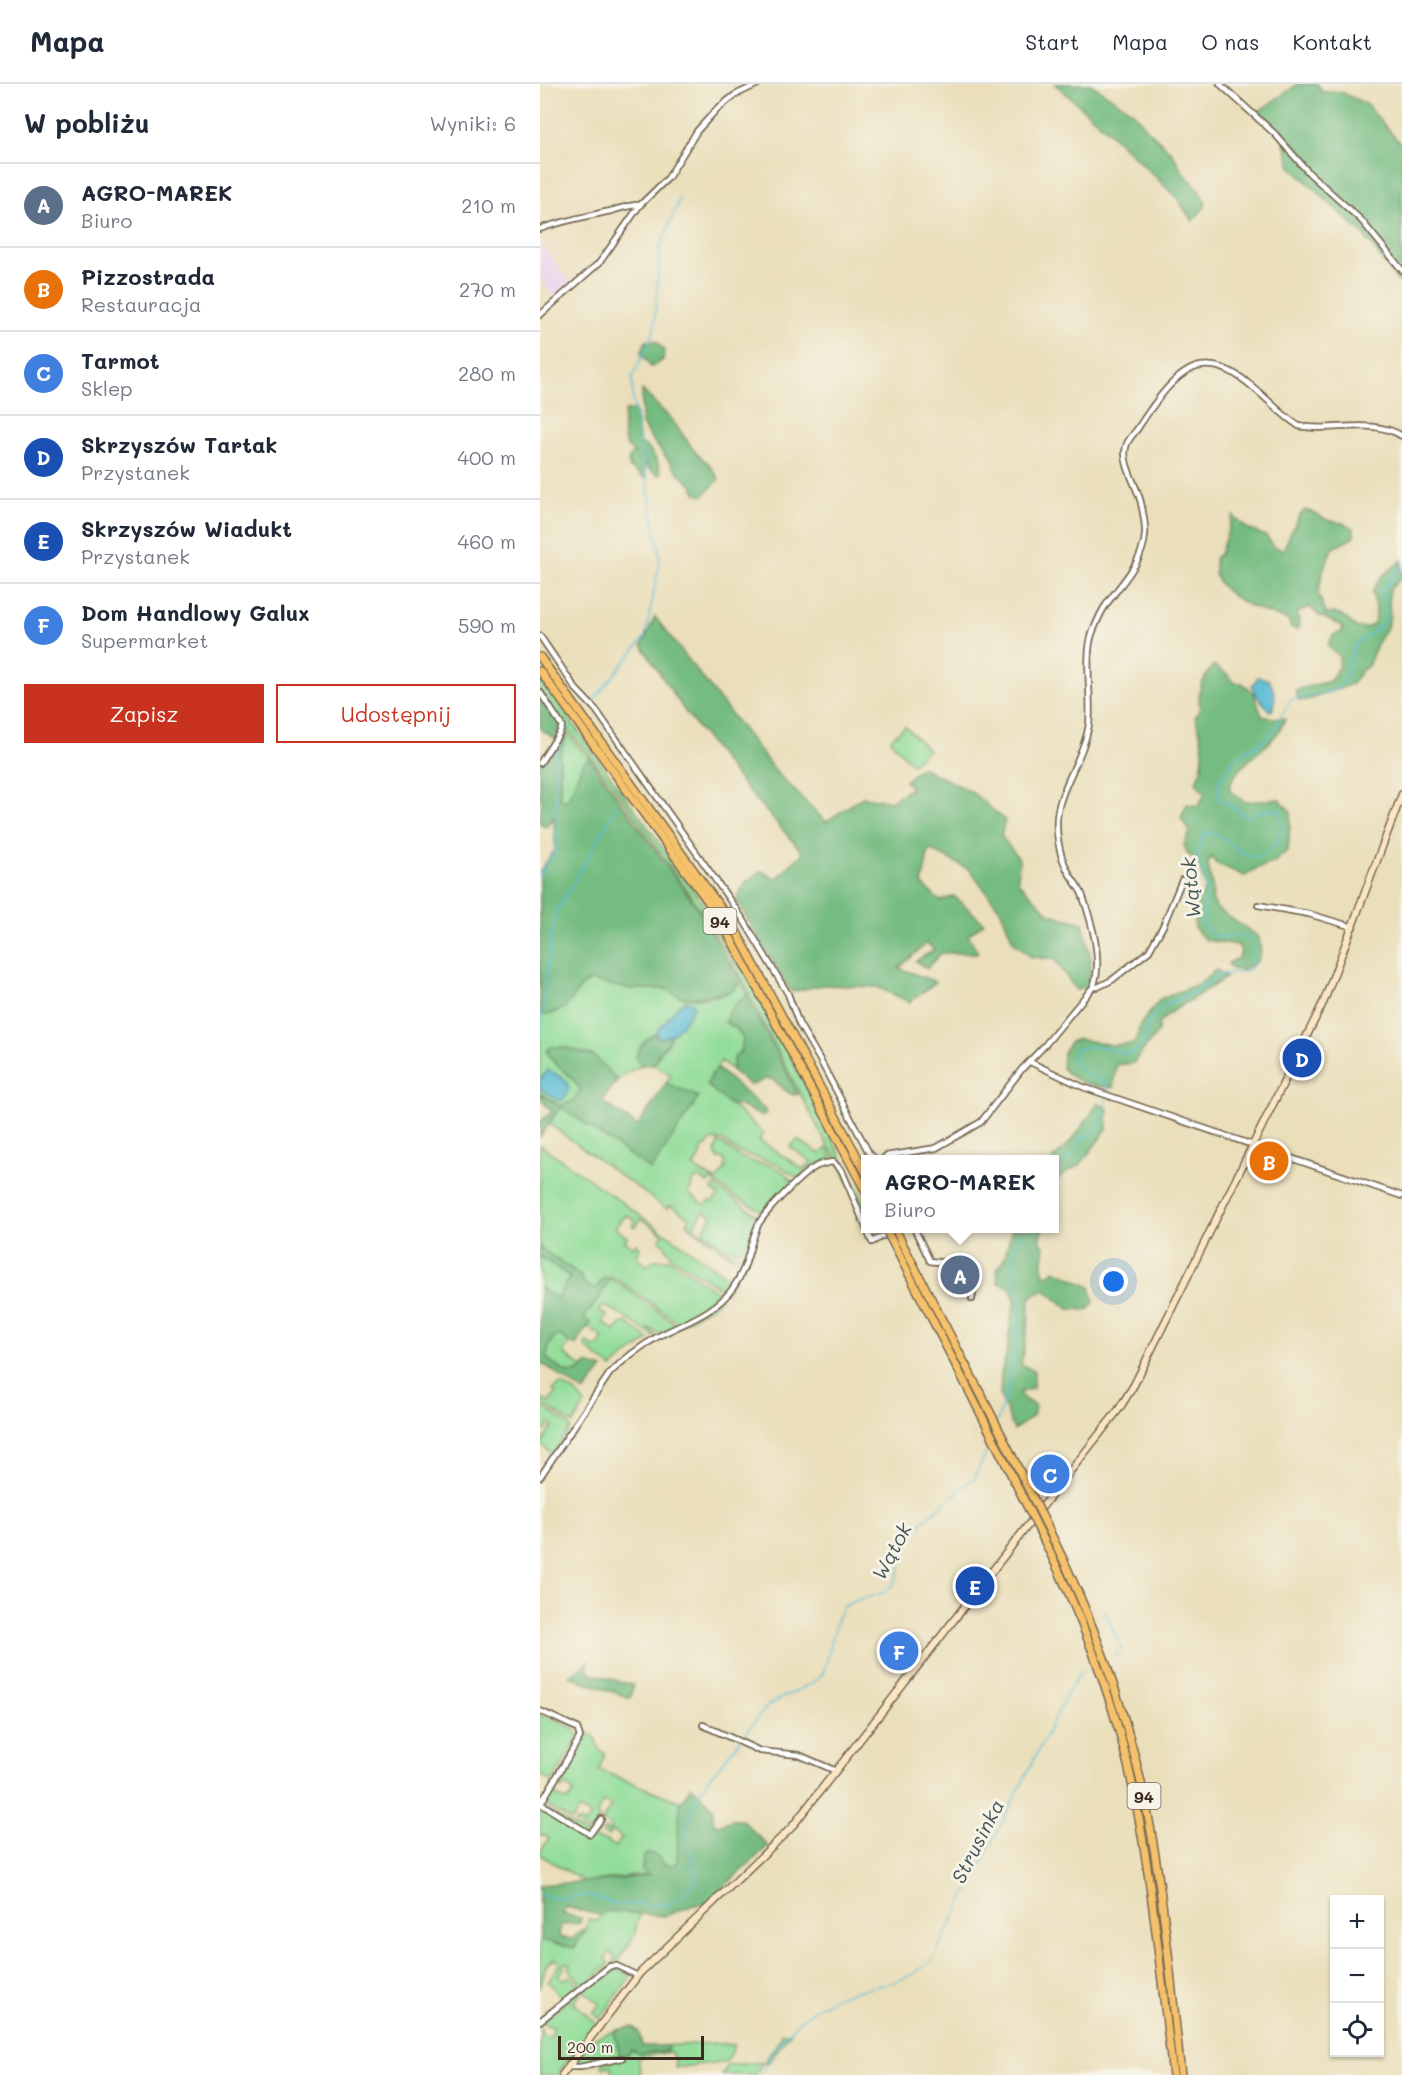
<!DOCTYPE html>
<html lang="pl">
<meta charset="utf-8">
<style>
:root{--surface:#fff;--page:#f2f2f3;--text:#1f2937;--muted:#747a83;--line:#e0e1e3;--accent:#c8321e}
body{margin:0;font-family:Mali,sans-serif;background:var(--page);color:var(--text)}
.controls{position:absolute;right:18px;bottom:18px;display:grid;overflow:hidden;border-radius:0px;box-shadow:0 2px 4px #0004}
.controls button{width:54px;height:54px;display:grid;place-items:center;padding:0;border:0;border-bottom:2px solid var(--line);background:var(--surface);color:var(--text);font:30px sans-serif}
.scale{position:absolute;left:18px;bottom:15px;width:146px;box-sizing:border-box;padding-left:6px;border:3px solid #3b2a1e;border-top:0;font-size:16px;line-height:21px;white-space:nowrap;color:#3b2a1e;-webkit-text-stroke:4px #f7f3e8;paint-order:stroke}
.you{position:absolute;left:574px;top:1198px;width:21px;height:21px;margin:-15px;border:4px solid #fff;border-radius:50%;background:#1a73e8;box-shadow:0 0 0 9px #1a73e833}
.badge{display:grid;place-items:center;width:39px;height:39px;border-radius:50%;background:var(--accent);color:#fff;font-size:20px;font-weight:700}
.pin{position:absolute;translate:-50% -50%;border:3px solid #fff;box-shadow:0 2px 6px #0006}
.popup{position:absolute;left:321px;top:1071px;width:198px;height:78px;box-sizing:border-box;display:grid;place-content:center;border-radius:0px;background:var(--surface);filter:drop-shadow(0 2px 4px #0005);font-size:20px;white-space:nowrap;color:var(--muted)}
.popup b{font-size:22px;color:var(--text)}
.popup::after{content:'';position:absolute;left:50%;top:100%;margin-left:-12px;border:12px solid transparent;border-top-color:var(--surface)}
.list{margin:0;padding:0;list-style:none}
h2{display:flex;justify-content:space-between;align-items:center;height:78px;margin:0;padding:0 24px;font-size:26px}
h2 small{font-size:20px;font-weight:400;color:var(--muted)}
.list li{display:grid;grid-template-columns:39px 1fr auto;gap:18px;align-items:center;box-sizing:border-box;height:84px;padding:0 24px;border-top:2px solid var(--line)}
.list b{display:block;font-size:22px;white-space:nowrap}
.list p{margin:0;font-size:20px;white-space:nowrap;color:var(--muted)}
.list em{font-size:20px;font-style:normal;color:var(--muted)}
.actions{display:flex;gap:12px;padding:18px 24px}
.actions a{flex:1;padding:14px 0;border:2px solid var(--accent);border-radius:0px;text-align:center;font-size:21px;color:var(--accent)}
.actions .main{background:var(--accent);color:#fff}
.icon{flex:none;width:33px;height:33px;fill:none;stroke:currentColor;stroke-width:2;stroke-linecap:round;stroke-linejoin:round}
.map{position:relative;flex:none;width:862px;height:1991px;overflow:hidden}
header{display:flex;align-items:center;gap:36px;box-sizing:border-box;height:84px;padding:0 30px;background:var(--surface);border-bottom:2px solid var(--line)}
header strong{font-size:28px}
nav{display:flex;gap:33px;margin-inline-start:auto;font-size:21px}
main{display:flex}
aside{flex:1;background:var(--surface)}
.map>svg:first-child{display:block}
</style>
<header>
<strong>Mapa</strong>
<nav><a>Start</a><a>Mapa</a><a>O nas</a><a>Kontakt</a></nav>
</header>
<main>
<aside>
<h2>W pobliżu<small>Wyniki: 6</small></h2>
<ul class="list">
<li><span class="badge" style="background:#5c6f8a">A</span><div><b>AGRO-MAREK</b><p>Biuro</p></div><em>210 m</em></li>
<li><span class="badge" style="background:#e8710a">B</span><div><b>Pizzostrada</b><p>Restauracja</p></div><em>270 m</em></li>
<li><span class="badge" style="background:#3f7fe0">C</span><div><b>Tarmot</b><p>Sklep</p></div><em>280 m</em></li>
<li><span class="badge" style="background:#1a4fb4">D</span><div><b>Skrzyszów Tartak</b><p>Przystanek</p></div><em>400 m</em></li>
<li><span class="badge" style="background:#1a4fb4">E</span><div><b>Skrzyszów Wiadukt</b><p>Przystanek</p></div><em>460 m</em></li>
<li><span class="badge" style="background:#3f7fe0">F</span><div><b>Dom Handlowy Galux</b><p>Supermarket</p></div><em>590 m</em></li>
</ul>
<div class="actions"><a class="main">Zapisz</a><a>Udostępnij</a></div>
</aside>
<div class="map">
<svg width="862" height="1991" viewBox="0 0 862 1991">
<rect width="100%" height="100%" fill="#f7f3e8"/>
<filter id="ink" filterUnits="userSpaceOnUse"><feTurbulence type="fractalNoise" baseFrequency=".0167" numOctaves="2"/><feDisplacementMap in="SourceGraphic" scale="12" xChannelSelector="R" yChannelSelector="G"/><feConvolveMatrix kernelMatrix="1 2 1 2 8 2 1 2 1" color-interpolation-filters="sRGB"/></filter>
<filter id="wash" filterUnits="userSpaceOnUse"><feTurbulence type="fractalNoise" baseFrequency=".008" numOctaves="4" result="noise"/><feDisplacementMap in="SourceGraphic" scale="24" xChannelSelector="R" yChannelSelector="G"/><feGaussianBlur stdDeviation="1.35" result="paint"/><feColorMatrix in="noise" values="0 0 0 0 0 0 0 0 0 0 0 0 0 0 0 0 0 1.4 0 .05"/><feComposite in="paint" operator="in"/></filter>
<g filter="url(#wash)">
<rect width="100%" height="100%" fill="#eadfba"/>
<!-- built -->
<path fill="#e9d1ed" d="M0,158L31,199L15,214L0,194Z"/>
<!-- green -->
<g fill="#92dd99" stroke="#66845c" stroke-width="1.5">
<path d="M0,595L162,818C224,914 273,1018 325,1119V1138L301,1082L285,1057L221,935L197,884L170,839L81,713L47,668L25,643L0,605Z"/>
<path d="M365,642L388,666L372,680L350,656Z"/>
<path d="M27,650L49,674L42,681L29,713L26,717H22L20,715V670Z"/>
<path d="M200,895L207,910C199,918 186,927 186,939C190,942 196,943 199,947C211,961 192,973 192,986L181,977L177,984L180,987L176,986L167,1001L224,1049L219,1056L263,1085L272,1078L250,1063L258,1056L280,1070L287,1064L292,1074L273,1082L258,1094L237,1080L198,1068L182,1056H175L169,1058L167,1062H164L161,1067L162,1069L153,1083L176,1097L185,1085V1077L182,1074L178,1075L175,1067L178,1058C187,1061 193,1070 203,1074C226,1085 234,1074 253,1099L224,1128L197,1114L171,1096L168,1099L160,1094L153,1096L149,1110L165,1121L170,1117L173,1118L179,1111L172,1106L175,1102L220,1133L208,1169L182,1162L163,1147L172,1132L164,1127L153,1143L181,1164L201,1172L204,1180L186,1208L130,1172L131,1169L126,1165L125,1161L119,1157L123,1150L101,1135L95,1143L92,1141L95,1136L87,1131L84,1134H82L75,1144L87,1153L85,1157L93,1163L96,1159C103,1164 98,1167 97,1173L107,1182L114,1176L129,1175L176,1207L181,1214L171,1223L141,1240L72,1192L71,1194L133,1238L135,1242L119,1250L109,1244L108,1245L116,1252L114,1253L79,1229L63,1221L59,1226L67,1232L63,1238L75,1247L81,1240L86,1238L109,1256L87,1271L72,1284L45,1263L46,1258L54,1263L59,1261L63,1254L48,1244L50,1239L43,1234L60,1213L65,1193L55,1205C47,1203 42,1199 40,1191L0,1164V1061L188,1193C194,1191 198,1183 197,1177L147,1140L150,1134L130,1121L127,1125L9,1040L19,1025L22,1024L111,1085L158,1014L126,999L131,991L114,981L122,965L128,960L130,952L141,940L154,920L117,947L116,950C104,955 100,962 96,974L99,980L104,981L88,988L77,996L54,972L23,963L10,974L38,1000L40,1007L33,1017L20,1022L0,1009V929C26,936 31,903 52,897C77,902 101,902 126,905C132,906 136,911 143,913C158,916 196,914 200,895Z"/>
<path d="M0,1172L30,1193L17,1214L0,1204Z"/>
<path d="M19,1251L30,1259L23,1269L43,1284C32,1297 17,1283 7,1274L8,1265L14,1253Z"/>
<path d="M21,1300L35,1308L45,1320L33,1340L0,1318V1314L9,1319L16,1309L13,1306Z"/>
<path d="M0,1321L28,1340L30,1345L13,1370L1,1361L13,1341L10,1339L5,1347L0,1344Z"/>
<path d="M0,1631C12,1633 32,1640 39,1652L12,1698L0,1690Z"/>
<path d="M43,1646L55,1653L60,1667L65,1669L59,1686L141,1718L137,1753L139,1775L138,1779L133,1781L124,1780L110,1790L45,1798L0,1771V1767L9,1755L2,1750L0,1752L1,1722L52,1754L65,1756L76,1763L82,1753L72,1747L68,1752L63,1749L65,1745L69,1747L72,1743L63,1737L60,1742L62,1744L57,1752L54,1750L71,1722L64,1718L56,1731L60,1734L50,1749L35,1739L40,1737L45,1740L51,1732L40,1725L32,1737L4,1720L12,1706L17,1710L16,1712L28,1717L33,1710V1706L25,1701L21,1705L15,1700L42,1654Z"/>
<path d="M66,1827L100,1829L94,1852L76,1881L73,1878L76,1874L70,1868L65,1875L69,1880L43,1902L28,1884L31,1881L27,1878L23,1882L24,1885L18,1891L23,1896L30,1892L40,1904L22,1915L8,1897L20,1879L15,1875C0,1881 7,1889 0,1904V1856L34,1864L46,1846L48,1835L58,1837L60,1831Z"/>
<path d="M72,1882L92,1891L60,1935L53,1929L60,1920L43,1906L34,1919L55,1938L56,1941L17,1991H0V1943L2,1951L10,1954L14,1944L1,1938Z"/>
<path d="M80,1945L74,1948L80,1972L40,1982L39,1980L38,1974L52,1955Z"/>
<path d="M241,1949H250L228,1979H222L215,1991H182L188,1981L224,1978L242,1952Z"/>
<path d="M174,1959L194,1961L187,1977L135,1984V1976L130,1968L98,1974L101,1991H73L71,1982L64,1984L61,1981L92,1966L99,1970L126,1967L128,1965L127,1962H122Z"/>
</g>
<!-- forest -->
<g fill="#75bc81" stroke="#587350" stroke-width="1.5">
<path d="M515,0H551L593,28L607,45L632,69L644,90L656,102L666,119L665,123L652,137L638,115L568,47Z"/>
<path d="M758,0H778L782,8H801L826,20L862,61V197H857L825,152L751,83L741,49L719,27Z"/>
<path d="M106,257H116L124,266L123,276L111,283L101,269Z"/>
<path d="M102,306L132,336L156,369L168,379L179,395L163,412L157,410L152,401L141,392L107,349L102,339Z"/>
<path d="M95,326L100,359C111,364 118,377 121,389L118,391L108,384L104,377L106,395L90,384L88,376L92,370H95C91,366 86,363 85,358C83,351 83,333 85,327Z"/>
<path d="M765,426C773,428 778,431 785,435C796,440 803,436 814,445V453L792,465L783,486L778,509L786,530C789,530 792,529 795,529C814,533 812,553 834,540L836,524L832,508L841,493L862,476V493L850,505L849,513L850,532L846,546L840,553L828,582L822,586L812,600L771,615L759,617L755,606L790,597L799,582V572L788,562L793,551L802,548V542L778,531L770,523L758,528L759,545L751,544L748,536C726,529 686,516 676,493C674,488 675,480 675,474L680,470L693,432L708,445L726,452L734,463L743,466L759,432Z"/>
<path d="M115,533L236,688L286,738L322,713L351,717L371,704L365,697L381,683L430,707L465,736L461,752L479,775L478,798L510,830L543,839L551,874L548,903L536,906L514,875L491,873L473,857L461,827L430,786L389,765L382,800L400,817L414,812L444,839L428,851L438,869H401L387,885L376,877L394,866L387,859L359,884L396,898L370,918L337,903L283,901L251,908L196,816L205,799L221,787L236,795L263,769L204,702L146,629L102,562Z"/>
<path d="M673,581L688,591L694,599H702L714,609L721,630L724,633L745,635C735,665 695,676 689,706L705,718L739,715L751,728L748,766L733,779L717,784L705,792L675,779L672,773L668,778C669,791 675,804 672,815L677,825L719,853L721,869L717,878L702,886L692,885L688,879L699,874L701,867L698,861L666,856L655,845L653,827L666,804L656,775L648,771L644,761L650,748L641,734L647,720L658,722L665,710L656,698C667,679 663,654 655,633L660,626C657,604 661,599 673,581Z"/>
<path d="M0,610L20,641V644L15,655L0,644Z"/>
<path d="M24,647L27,650L20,670V715L25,717L29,713L42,681L49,674L158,825L200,895L196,903L190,908L158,913L146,914L136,911L128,905H89L52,897L44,899L25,924L6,931L0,929V787L15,766L14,732L6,743L0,739L2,716L0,714V681Z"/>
<path d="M676,886L687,893L631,928L619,939L618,948L593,979L576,981L573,1004C553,1003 536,999 522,984L523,970L530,958L538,955L572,961L590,960L596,956L600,941L620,915L658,900Z"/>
<path d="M207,910C222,945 242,976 258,1010L257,1011C246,1011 242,1001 233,996C225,992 217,1001 210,1001L192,986L195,971L201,968L203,955L196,944L186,939C186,927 199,918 207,910Z"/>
<path d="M116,950L117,953L130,952V955L118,971L114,981L99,980L96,974C100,962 104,955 116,950Z"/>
<path d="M11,963H23L54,972L77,996L62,1017L98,1042L126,999L159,1013L111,1086L22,1024L19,1025L0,1053V1037L10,1030L11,1026L0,1015V1009L20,1022L33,1017L40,1007C36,991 13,984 7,967Z"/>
<path d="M176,986L180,987L225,1026V1031L222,1032L198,1021L189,1020L167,1001L171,991Z"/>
<path d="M558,1019L568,1025L567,1045L540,1081L520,1092L515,1098L514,1076L512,1075C532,1060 544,1040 558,1019Z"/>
<path d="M472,1145H504L499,1156L505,1164L502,1183L505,1193L515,1186L550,1203L554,1218L548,1226L529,1225L505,1206L490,1213L488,1242L481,1281L494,1286L493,1304L479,1309L484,1315L495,1322L493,1332L474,1346L460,1311L461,1290L467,1267L471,1233L476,1218L470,1203L458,1199L457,1186L464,1175Z"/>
<path d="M0,1164L40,1191C42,1199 47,1203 55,1205L65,1193L70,1195L60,1213L44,1234L50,1239L35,1262L19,1251L14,1253L8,1264L7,1274C21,1287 32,1297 47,1280L63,1285L44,1308L0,1278V1204L17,1214L30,1193L0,1172Z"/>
<path d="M49,1577L47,1588L93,1601L90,1614L29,1592Z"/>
<path d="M151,1702L173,1723V1739L178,1741L192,1736H202L228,1762L165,1820L153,1821L125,1832L66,1827L60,1831L25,1823L23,1830L41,1834L40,1839L22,1840L19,1850L20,1853L33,1855L42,1845L46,1846L34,1864L0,1856V1801L81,1795L109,1791L102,1786L103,1775L106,1770C116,1768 119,1772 124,1780L133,1781L137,1779L139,1732L141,1718Z"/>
<path d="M93,1943L99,1948L102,1962H127L128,1965L126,1967L99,1970L92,1966L87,1971L80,1972L74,1948L84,1944Z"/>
</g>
<!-- water -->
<g fill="#58bcd6" stroke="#4a737a" stroke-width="1.5">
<path d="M718,593L729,596C734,606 737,615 733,625L730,627L715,609L712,602Z"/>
<path d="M146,917L151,918L154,923C145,935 135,957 117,953V947L139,921Z"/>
<path d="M8,986C24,994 36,1000 23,1016H17L0,1004V996Z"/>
</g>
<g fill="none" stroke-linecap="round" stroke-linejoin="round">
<!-- stream -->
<g stroke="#58bcd6" stroke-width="1.5">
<path d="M53,617L105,553L119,482L120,472L93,317L92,294L114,247L120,164L140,114"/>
<path d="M29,646L31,643"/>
<path d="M0,790L16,766V675L17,667L25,651"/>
<path d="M0,955L11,854L17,827L78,721"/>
<path d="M514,1085L532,1072L540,1057L560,1043C564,1028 569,1015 565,999L546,991L533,978L536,965C544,963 555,961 563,963C573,965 585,973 594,968C609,959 604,943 613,932C624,918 641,915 656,907C663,903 668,897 674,893C690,884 722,898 713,864C707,840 687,859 674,852C669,849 666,843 663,838C664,828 668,813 666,804C660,779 652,778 664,751L669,748C690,752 708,788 731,765C742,754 742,742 740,726L736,725L715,729L710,733H707L679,715L677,705L679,697L693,676L705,667L719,660L727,653L735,644L750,616C763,613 786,611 796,605C809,598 808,575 814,563C820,552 838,550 845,535C847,528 843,515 842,507L857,486L862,483"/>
<path d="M457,1338L469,1301L481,1219L474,1192L473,1164L485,1144"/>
<path d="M565,1527L582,1566"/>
<path d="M576,1573L577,1568"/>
<path d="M0,1811L20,1815L49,1811L74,1820L123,1821L132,1819L146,1809L155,1798L157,1790L147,1761V1744L153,1720L163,1703L228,1621L272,1599L282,1591L286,1581L297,1534L303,1523L314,1517L343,1509L352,1502L358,1491L364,1467L380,1440L435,1393L451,1357"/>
<path d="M320,1906C353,1898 366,1899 393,1875L527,1610L540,1589L548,1585"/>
<path d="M221,1991C239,1949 274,1917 319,1906"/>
</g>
</g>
</g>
<g filter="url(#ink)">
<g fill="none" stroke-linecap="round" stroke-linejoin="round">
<defs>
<g id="street">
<path d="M680,0L735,50L769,89L821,136L862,186"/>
<path d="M0,145C22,137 44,133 66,128C78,126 88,120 100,121"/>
<path d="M0,231L60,178L100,121L128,94L157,47L177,25L195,11L218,0"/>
<path d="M0,552L36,605L56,626L203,835L248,910L259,940L280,976L329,1069L336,1076"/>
<path d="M0,608L22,642L20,648L0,679"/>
<path d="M718,821L769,830L813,843"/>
<path d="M553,903H558L572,896L609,867L623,842L642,796"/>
<path d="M490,978L543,1003L862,1112"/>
<path d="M342,1076L346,1072L396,1064L441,1038L482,985L505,961L553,903C564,877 551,836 542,810C538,801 530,793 526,783C519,769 516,750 517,734C519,705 544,673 549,640C552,614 544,574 552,550C556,540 560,529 566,521C581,499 603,479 605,451C606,442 603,428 601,419C598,404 581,378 586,363C587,356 594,350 598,344C611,324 635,286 661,282C699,276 730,325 759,342C790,349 832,333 862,352"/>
<path d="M374,1144L390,1177C403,1179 430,1178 434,1195C435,1201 433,1210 432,1215"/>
<path d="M0,1393L70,1289C84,1275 100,1263 117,1253C145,1238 174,1230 193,1204C209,1181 208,1164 218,1141C224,1129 260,1092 272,1085C279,1080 285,1079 293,1078L302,1087L332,1158L358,1144"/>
<path d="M0,1627L37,1644L40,1653L0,1721"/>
<path d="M163,1641L220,1667L259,1671L296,1687"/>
<path d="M1,1720L50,1750L61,1735"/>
<path d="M0,1937L70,1882H77L98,1892"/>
<path d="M28,1983H40L82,1974"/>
</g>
<path id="secondary" d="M22,1991L100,1889L251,1744L579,1325L594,1301L784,917L862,710"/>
<g id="primary">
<path d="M0,573L193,841L326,1089"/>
<path d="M0,587L169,819L185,844L326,1108"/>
<path d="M361,1157L450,1328"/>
<path d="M354,1161L444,1336"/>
<path d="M510,1448C553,1535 586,1625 606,1721C624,1810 631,1901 641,1991"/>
<path d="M504,1456C539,1527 568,1600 587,1677C611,1778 620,1887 633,1991"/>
</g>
</defs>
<!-- street casing -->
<use href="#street" stroke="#786955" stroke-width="8"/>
<!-- secondary casing -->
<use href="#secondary" stroke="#786955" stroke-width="9"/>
<!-- primary casing -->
<use href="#primary" stroke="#786955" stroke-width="10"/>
<!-- street -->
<use href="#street" stroke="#fff" stroke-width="4.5"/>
<!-- secondary -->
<use href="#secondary" stroke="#fbe6c4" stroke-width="6"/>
<!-- primary -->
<use href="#primary" stroke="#f5c16b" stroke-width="7"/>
<defs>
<g id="primary-bridge">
<path d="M345,1144L354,1161"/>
<path d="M355,1144L361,1157"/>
<path d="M450,1328L510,1448"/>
<path d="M444,1336L504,1456"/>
</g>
</defs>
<!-- primary-bridge casing -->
<use href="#primary-bridge" stroke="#786955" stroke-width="10" stroke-linecap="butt"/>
<!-- primary-bridge -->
<use href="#primary-bridge" stroke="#f5c16b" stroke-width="7"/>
</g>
</g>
<g text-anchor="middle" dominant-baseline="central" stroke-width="6" stroke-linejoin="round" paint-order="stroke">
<!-- shield labels -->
<g fill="#f7f3e8" stroke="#73665b" stroke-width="1.5">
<rect x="163.5" y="824" width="33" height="26" rx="4.5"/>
<rect x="587.5" y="1699" width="33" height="26" rx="4.5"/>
</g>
<g font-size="16" font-weight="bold" fill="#3b2a1e">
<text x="180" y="837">94</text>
<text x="604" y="1712">94</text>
</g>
<!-- water labels -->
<g font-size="20" font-style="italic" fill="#445655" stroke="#f7f3e8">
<text transform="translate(650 804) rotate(-95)">Wątok</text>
<text transform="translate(351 1467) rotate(-62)">Wątok</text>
<text transform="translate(437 1757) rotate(-63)">Strusinka</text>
</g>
</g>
</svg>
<div class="controls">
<button>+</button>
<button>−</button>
<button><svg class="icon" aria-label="locate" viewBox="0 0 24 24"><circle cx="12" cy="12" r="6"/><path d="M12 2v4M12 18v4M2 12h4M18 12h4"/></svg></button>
</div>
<div class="scale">200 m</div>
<div class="you"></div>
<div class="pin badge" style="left:420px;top:1191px;background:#5c6f8a">A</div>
<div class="popup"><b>AGRO-MAREK</b>Biuro</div>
<div class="pin badge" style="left:729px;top:1077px;background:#e8710a">B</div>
<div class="pin badge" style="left:510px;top:1390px;background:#3f7fe0">C</div>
<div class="pin badge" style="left:762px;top:974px;background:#1a4fb4">D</div>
<div class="pin badge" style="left:435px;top:1502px;background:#1a4fb4">E</div>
<div class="pin badge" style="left:359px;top:1567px;background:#3f7fe0">F</div>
</div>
</main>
